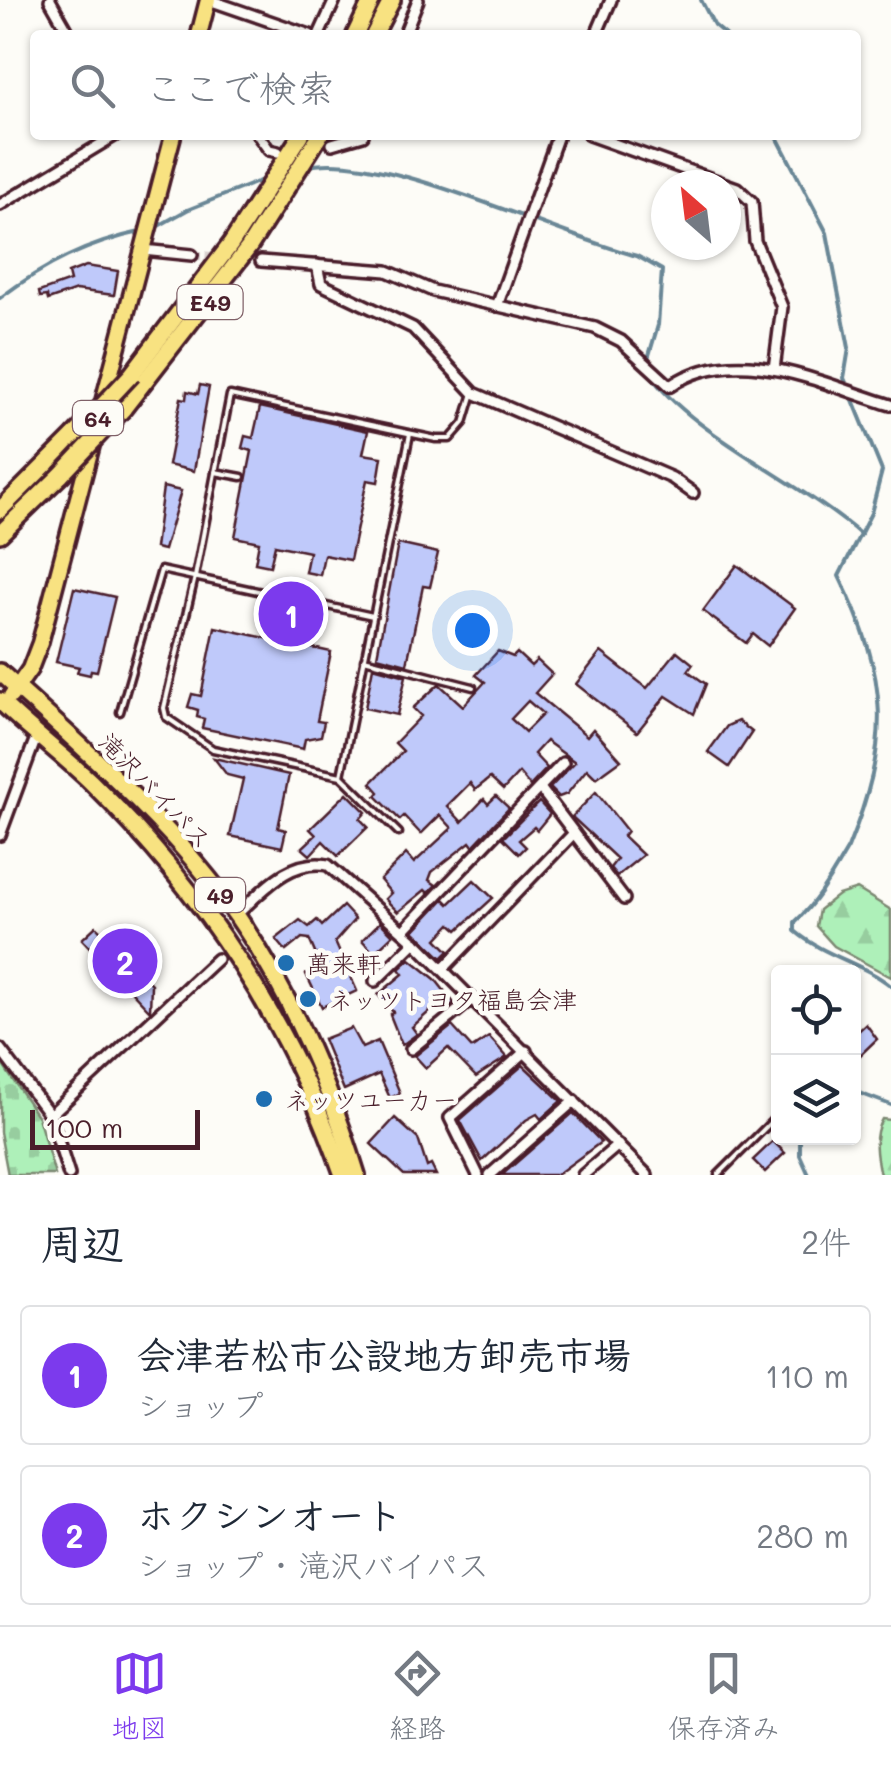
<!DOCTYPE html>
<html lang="ja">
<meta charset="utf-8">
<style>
:root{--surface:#fff;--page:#f6f6f7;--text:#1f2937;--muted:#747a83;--line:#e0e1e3;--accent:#7c3aed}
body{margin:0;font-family:Mali,"Klee One",sans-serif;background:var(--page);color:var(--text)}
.controls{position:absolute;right:30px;bottom:30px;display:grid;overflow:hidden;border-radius:10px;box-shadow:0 2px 8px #0004}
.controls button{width:90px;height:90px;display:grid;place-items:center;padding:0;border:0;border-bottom:2px solid var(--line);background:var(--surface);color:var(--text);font:50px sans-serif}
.compass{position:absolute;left:651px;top:170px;width:90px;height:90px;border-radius:50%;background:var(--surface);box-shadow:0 2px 8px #0004;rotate:332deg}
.scale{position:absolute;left:30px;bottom:25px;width:170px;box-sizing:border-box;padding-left:10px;border:5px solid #4a1f2b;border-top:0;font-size:28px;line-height:35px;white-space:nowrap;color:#4a1f2b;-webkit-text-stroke:8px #fdfcf7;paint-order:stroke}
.you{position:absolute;left:472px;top:630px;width:35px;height:35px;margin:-25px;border:8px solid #fff;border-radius:50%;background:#1a73e8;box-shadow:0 0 0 15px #1a73e833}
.badge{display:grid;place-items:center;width:65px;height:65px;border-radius:50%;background:var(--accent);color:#fff;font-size:32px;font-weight:700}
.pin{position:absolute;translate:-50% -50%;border:5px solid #fff;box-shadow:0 2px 10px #0006}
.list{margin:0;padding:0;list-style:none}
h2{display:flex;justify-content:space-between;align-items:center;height:130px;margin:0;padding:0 40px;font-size:42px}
h2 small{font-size:32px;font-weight:400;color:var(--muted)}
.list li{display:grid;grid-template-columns:65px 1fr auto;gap:30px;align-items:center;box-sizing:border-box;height:140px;margin:0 20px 20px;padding:0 20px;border:2px solid var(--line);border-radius:10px}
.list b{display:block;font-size:38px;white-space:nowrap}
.list p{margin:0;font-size:32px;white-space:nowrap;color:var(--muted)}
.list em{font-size:32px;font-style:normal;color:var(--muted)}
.icon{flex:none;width:55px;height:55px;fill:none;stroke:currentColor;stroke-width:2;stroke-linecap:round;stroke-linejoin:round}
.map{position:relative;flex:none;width:891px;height:1175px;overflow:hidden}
.search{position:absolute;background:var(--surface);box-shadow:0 2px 8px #0004;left:30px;right:30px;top:30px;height:110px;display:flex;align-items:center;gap:25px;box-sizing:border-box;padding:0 35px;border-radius:10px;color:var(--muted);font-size:38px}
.sheet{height:450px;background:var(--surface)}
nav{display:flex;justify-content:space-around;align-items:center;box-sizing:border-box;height:140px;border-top:2px solid var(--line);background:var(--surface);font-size:28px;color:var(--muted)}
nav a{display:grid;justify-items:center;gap:5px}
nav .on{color:var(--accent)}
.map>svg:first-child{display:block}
</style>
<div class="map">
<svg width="891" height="1175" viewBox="0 0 891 1175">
<defs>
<pattern id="forest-firs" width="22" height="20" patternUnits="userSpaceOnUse" patternTransform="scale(2.5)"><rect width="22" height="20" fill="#aef0b9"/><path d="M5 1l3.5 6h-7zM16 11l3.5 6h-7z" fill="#97cd9f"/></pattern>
<pattern id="cemetery-stones" width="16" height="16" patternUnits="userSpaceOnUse" patternTransform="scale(2.5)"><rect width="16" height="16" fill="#aef0b9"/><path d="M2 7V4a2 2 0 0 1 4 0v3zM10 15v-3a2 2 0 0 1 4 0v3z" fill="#97cd9f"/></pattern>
</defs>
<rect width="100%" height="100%" fill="#fdfcf7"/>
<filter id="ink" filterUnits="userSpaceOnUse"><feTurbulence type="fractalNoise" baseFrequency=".01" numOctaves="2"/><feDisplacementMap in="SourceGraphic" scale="20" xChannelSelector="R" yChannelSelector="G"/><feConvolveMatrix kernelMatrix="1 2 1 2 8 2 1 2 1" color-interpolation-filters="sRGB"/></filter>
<g filter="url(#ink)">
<!-- forest -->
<g fill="url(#forest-firs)" stroke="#7c8872" stroke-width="2.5">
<path d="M857,889L891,910V977L834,946L816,926L819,910L838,895Z"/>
<path d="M882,1119L891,1120V1175H880C876,1157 872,1136 882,1119Z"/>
</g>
<!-- cemetery -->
<path fill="url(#cemetery-stones)" stroke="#7c8872" stroke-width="2.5" d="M0,1061L38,1117L55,1175H8L0,1132Z"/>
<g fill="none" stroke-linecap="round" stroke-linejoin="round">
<!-- stream -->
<g stroke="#6a8796" stroke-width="4">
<path d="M701,0L714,25L726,35"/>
<path d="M776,135L827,233L849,348L844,378L848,387"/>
<path d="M305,167C375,146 557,236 637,256L662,270L658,325L647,362"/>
<path d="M153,229L187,210L267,178"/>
<path d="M0,298C45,264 88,243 144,231"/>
<path d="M648,371C685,431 805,484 861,535"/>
<path d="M851,395L882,471L871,513L839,576C890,679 891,742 848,848C832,875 818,901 795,922V931C824,956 863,963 891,986"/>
<path d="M854,1091L891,1105"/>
<path d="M800,1138V1155L809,1175"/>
</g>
</g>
<!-- building -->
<g fill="#bfc9fa" stroke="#4a1f2b" stroke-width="2.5" fill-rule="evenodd">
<path d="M86,266L118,271L114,295L76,290L48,300L47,296L40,297L39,292L70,281L68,273Z"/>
<path d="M200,385L209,387L194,471L168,465L181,398L186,399L187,391L198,394Z"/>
<path d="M260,407L368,431L363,454L382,457L378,482L367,480L350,560L324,555L320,575L305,572L309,552L275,545L270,566L255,563L259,542L235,537L252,451L242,448L245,436L253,438Z"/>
<path d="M163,487L181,491L164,550L155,548Z"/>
<path d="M398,544L438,553L430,587L423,586L407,664L377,656Z"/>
<path d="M737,565L795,608L768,646L753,634L746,643L703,611Z"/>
<path d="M74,588L115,597L97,671L91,670L90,675L77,672L79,667L56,662Z"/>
<path d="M215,627L331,652L317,721L324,722L321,736L305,739L303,749L202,728L204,719L197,717L198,710L188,707L192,694L201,696Z"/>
<path d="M498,651L513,657L517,653L531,666L537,660L552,674L535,693L587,736L593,729L621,760L596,778L587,769L567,794L559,797L550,788L575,762L546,741L534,754L547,768L530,786L519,773L503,790L490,778L475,790L470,783L447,806L462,822L484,799L488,804L496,796L509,808L473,846L470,842L432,872L429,880L436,885L428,893L425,890L398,912L385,899L391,893L380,880L406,854L414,863L452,828L440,815L421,834L404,816L400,820L376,796L379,792L371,783L403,751L395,743L421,716L413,708L439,684L463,706L485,682L476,675ZM528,701L543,714L525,732L511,719Z"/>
<path d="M677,651L693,664L688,671L706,684L694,714L666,696L637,732L576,684L601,652L647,688Z"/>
<path d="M373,667L406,676L397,715L365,708Z"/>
<path d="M738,721L752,732L729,767L708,752L727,726Z"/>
<path d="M214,758L289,775L278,828L286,830L282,847L230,836L243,779L227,775Z"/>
<path d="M596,792L627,831L623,836L643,855L617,876L610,868L617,859L572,817Z"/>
<path d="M347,793L366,812L360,819L368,827L338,856L323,841L310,855L302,848L316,835L310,829Z"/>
<path d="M539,802L550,814L537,830L534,827L519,840L526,847L519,854L503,838Z"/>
<path d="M474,880L493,898L458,930L451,924L437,939L449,951L442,958L414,931L444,899L449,904Z"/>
<path d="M343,906L355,919L335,942L357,991L322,1007L306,974L321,967L309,939L302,938L286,951L276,939L300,920L309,927L317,920L322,926Z"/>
<path d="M380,922L393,935L374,953L362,940Z"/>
<path d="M96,926L151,984L150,1011L82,939Z"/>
<path d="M410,959L435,979L454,1003L444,1011L438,1004L412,1027L417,1034L402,1045L390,1015L393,1012L378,995L403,974L399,969Z"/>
<path d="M866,1024L877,1039L854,1061V1035Z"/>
<path d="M452,1026L472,1048L489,1037L507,1057L476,1077L448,1048L426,1068L415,1056Z"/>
<path d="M351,1028L362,1048L378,1041L400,1093L390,1098L379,1074L344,1090L323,1039Z"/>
<path d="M523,1065L561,1101L541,1119L537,1114L526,1120L482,1161L460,1120Z"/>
<path d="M573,1113L601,1142L556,1175H502Z"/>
<path d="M395,1118L418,1139L427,1167L431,1165L436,1175H404L371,1144Z"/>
<path d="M773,1141L785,1153L765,1172L753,1160Z"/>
</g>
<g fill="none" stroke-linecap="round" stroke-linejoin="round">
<!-- minor-tunnel -->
<path stroke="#d9d0ce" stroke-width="9" stroke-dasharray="9 4.5" stroke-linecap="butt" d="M192,255L220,257"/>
<defs>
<g id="service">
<path d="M215,472L242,477"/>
<path d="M364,659L473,687"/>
<path d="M120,712L161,570L373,616"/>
<path d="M341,776L410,434"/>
<path d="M399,833L341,776L213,749L166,717L164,708L195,577L230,395L436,439H450L464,423L473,393"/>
<path d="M718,1175L778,1115"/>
</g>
<g id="minor">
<path d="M50,0L70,35"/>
<path d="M209,0L310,35"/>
<path d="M319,35L335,0"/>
<path d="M404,35L418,0"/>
<path d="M596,35L611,0"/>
<path d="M258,135L269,150L278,152"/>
<path d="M589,135L737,188L752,202L755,241L782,307L774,369"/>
<path d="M332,144L363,135"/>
<path d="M0,205L116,135"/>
<path d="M143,250L192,255"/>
<path d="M261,261L387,271L433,291L595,328L621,341L670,386C738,340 821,384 891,405"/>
<path d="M317,265L321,284L413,328L474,393L672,478L693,493"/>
<path d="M497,306L558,135"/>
<path d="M540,788L624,899"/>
<path d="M0,835L34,743"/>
<path d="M236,915C263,891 289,858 328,865L418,945L647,1175"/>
<path d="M403,931L563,763"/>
<path d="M443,969L574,833"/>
<path d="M375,981L415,942"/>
<path d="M0,1049L50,1115L69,1175"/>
<path d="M411,1049L472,999"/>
<path d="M50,1115L217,959"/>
<path d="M478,1175L450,1118L526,1051"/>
<path d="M490,1175L574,1101"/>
<path d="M583,1175L618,1145"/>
</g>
<g id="primary">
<path d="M199,35L208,0"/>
<path d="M11,696L30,669L40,643L173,135"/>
</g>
<g id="trunk">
<path d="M0,672C83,748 175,826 239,919C293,998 329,1084 357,1175"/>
<path d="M0,701C29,730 62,754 91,782C206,895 290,1022 343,1175"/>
</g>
<g id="motorway">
<path d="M355,35L372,0"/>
<path d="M374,35L392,0"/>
<path d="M132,374L231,244L301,135"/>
<path d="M123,409L249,247L320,135"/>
<path d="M0,510L74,436"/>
<path d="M0,534L61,475"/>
</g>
</defs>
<!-- service casing -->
<use href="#service" stroke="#4a1f2b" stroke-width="11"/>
<!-- minor casing -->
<use href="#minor" stroke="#4a1f2b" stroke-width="16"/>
<!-- primary casing -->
<use href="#primary" stroke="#4a1f2b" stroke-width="21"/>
<!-- trunk casing -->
<use href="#trunk" stroke="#4a1f2b" stroke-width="22"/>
<!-- motorway casing -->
<use href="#motorway" stroke="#4a1f2b" stroke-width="22"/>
<!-- service -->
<use href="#service" stroke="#fdfcf7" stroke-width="4"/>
<!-- minor -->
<use href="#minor" stroke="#fdfcf7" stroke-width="9"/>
<!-- primary -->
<use href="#primary" stroke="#f8e281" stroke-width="14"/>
<!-- trunk -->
<use href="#trunk" stroke="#f8e281" stroke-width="15"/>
<!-- motorway -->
<use href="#motorway" stroke="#f8e281" stroke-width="15"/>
<defs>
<g id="motorway-bridge">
<path d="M74,436L132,374"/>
<path d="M61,475L123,409"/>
</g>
</defs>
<!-- motorway-bridge casing -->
<use href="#motorway-bridge" stroke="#4a1f2b" stroke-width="22" stroke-linecap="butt"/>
<!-- motorway-bridge -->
<use href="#motorway-bridge" stroke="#f8e281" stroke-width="15"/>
</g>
</g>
<!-- markers -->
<g fill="#1f6fb2" stroke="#fdfcf7" stroke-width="4">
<circle cx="286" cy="963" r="10"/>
<circle cx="308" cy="999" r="10"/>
<circle cx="264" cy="1099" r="10"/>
</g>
<g text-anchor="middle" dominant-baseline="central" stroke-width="9" stroke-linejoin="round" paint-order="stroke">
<!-- shield labels -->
<g fill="#fdfcf7" stroke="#806168" stroke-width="2.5">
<rect x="177.5" y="285" width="65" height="34" rx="8"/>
<rect x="73" y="401" width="50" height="34" rx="8"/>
<rect x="195" y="878" width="50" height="34" rx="8"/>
</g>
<g font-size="22" font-weight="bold" fill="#4a1f2b">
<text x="210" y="302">E49</text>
<text x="98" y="418">64</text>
<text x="220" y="895">49</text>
</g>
<!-- street labels -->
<g font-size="25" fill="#4a1f2b" stroke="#fdfcf7">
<text transform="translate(156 790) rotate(46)">滝沢バイパス</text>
</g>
<!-- poi labels -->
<g font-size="25" fill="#4a1f2b" stroke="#fdfcf7" text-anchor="start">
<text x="306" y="963">萬来軒</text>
<text x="328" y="999">ネッツトヨタ福島会津</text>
<text x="284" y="1099">ネッツユーカー</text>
</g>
</g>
</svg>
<div class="controls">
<button><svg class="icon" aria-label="locate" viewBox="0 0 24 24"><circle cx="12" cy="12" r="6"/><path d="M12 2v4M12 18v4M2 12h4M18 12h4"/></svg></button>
<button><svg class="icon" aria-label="layers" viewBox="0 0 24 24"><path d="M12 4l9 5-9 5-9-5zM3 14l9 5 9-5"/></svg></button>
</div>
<svg class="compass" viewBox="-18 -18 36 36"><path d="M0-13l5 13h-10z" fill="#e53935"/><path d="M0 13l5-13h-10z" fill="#747a83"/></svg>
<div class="scale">100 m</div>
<div class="you"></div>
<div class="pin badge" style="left:291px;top:614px">1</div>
<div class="pin badge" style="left:125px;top:961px">2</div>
<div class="search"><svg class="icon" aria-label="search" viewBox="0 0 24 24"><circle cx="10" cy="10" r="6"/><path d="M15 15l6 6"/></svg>ここで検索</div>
</div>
<section class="sheet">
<h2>周辺<small>2件</small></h2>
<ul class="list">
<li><span class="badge">1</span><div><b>会津若松市公設地方卸売市場</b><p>ショップ</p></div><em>110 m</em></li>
<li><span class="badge">2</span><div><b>ホクシンオート</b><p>ショップ · 滝沢バイパス</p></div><em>280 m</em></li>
</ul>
</section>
<nav>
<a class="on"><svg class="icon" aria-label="map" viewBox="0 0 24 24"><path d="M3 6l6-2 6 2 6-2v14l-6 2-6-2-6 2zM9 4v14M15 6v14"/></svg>地図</a>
<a><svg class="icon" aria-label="directions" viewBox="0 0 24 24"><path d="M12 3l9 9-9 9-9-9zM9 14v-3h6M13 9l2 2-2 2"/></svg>経路</a>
<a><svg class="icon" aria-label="saved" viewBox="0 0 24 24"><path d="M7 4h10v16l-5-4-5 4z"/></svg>保存済み</a>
</nav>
